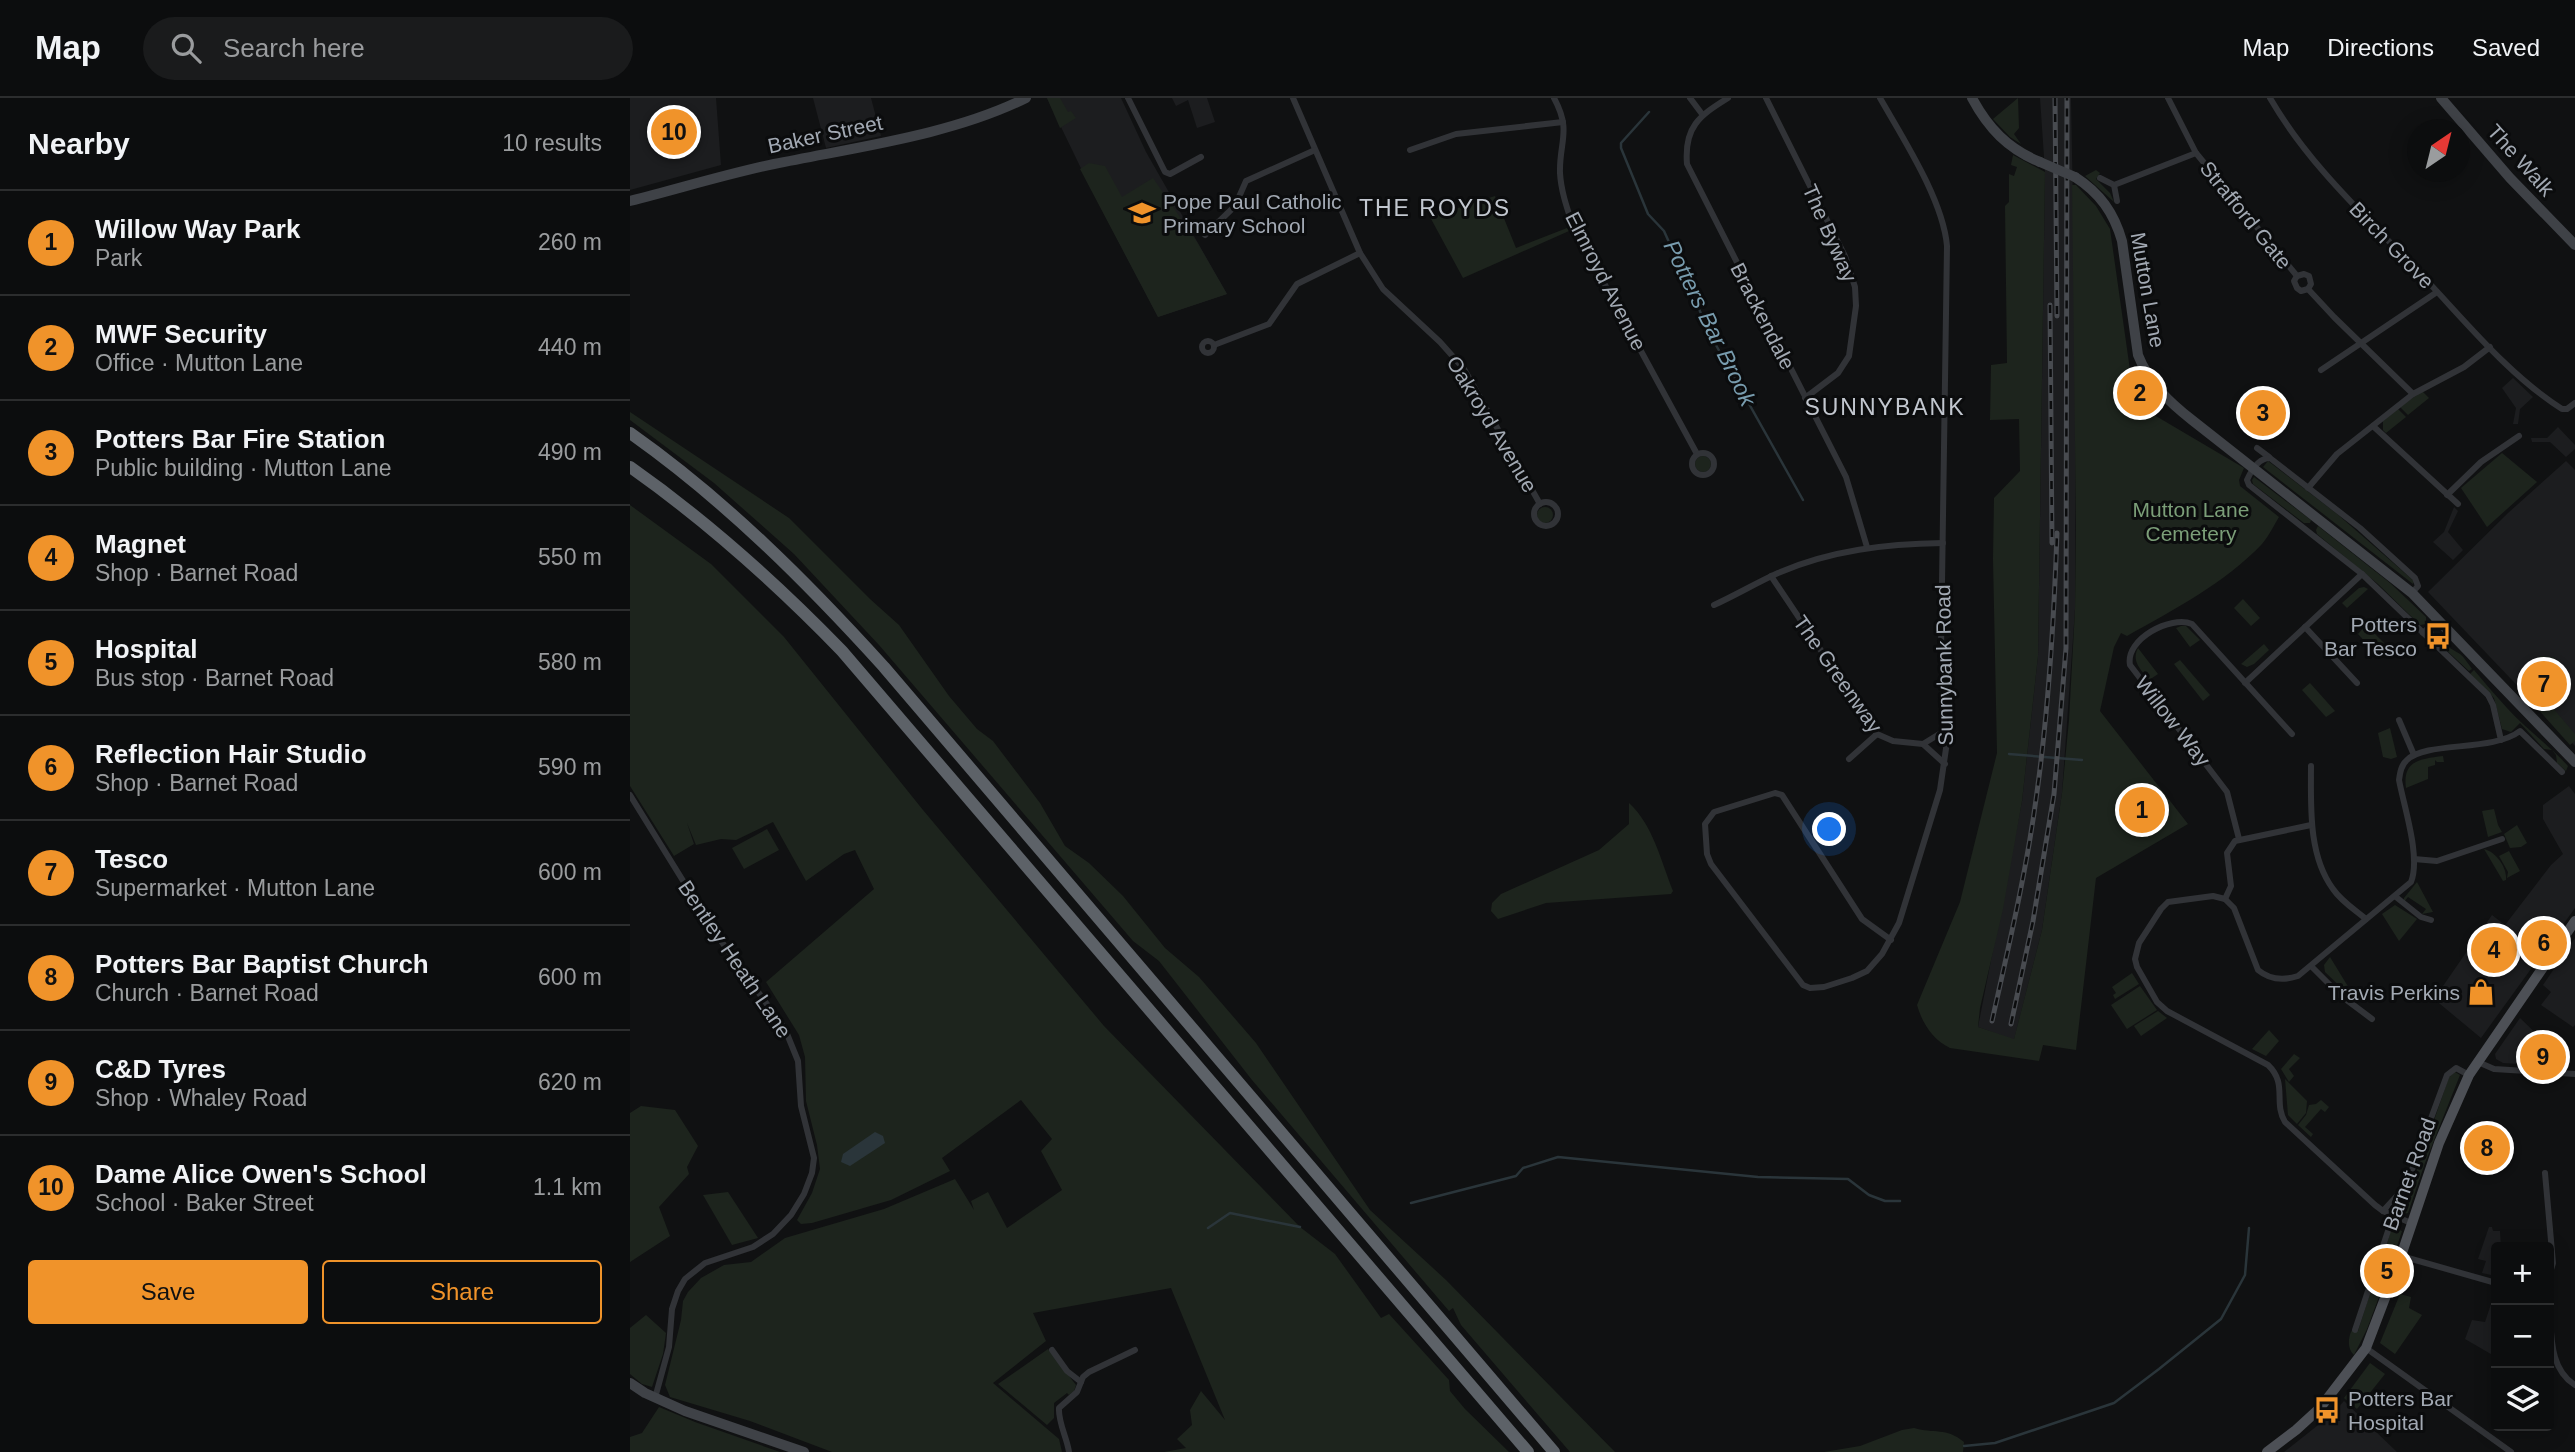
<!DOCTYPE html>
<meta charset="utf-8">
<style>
:root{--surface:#0c0d0e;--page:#1a1b1c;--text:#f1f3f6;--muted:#9a9c9e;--line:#2c2d2e;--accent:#f0932a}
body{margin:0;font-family:Arial,sans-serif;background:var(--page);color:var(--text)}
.controls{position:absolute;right:21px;bottom:21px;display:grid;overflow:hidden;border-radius:7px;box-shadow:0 4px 18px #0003}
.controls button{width:63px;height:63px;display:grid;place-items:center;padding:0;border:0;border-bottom:2px solid var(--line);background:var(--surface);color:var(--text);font:35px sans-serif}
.compass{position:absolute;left:1777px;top:21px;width:63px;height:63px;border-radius:50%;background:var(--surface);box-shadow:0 4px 18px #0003;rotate:35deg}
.you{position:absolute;left:1200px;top:732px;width:24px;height:24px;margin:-18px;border:5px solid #fff;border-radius:50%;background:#1a73e8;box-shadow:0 0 0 10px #1a73e833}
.badge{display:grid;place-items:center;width:46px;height:46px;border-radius:50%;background:var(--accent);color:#111;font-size:23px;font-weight:700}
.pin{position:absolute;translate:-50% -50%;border:4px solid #fff;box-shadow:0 2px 7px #0006}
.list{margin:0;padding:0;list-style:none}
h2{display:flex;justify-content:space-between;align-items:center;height:91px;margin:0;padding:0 28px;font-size:30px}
h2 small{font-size:23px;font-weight:400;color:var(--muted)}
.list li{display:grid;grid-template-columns:46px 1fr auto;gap:21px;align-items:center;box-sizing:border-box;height:105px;padding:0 28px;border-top:2px solid var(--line)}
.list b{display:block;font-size:26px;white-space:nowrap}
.list p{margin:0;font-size:23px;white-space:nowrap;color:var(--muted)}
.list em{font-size:23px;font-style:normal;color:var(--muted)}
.actions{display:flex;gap:14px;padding:21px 28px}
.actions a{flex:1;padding:16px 0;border:2px solid var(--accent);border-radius:7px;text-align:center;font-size:24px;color:var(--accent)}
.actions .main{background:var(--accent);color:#111}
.icon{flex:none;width:38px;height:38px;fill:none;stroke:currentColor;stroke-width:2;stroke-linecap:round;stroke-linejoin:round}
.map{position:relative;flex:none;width:1945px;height:1354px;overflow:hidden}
header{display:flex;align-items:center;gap:42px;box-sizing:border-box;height:98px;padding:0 35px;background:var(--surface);border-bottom:2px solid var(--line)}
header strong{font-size:33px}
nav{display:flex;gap:38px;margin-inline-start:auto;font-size:24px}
.search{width:490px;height:63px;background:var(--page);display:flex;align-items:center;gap:18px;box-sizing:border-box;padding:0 24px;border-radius:38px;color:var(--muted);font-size:26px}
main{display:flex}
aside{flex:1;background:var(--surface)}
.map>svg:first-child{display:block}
</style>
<header>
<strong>Map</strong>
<div class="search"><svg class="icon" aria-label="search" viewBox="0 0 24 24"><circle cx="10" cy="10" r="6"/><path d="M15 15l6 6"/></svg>Search here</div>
<nav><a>Map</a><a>Directions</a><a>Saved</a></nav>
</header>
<main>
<aside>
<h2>Nearby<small>10 results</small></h2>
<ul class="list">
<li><span class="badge">1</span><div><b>Willow Way Park</b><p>Park</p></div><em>260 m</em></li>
<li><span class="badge">2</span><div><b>MWF Security</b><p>Office · Mutton Lane</p></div><em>440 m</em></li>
<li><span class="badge">3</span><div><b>Potters Bar Fire Station</b><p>Public building · Mutton Lane</p></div><em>490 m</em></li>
<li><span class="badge">4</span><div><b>Magnet</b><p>Shop · Barnet Road</p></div><em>550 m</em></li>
<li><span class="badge">5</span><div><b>Hospital</b><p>Bus stop · Barnet Road</p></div><em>580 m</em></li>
<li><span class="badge">6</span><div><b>Reflection Hair Studio</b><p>Shop · Barnet Road</p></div><em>590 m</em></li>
<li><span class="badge">7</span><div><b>Tesco</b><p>Supermarket · Mutton Lane</p></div><em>600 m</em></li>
<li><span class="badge">8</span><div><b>Potters Bar Baptist Church</b><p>Church · Barnet Road</p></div><em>600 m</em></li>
<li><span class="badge">9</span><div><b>C&amp;D Tyres</b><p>Shop · Whaley Road</p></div><em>620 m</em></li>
<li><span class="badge">10</span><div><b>Dame Alice Owen's School</b><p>School · Baker Street</p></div><em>1.1 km</em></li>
</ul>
<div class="actions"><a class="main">Save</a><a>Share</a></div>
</aside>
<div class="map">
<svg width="1945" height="1354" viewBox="0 0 1945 1354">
<rect width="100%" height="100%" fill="#101112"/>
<!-- built -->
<g fill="#1c1d1f">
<path d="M0,0H86L91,67L0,92Z"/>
<path d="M183,0H241L251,38L196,50Z"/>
<path d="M417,0H491L516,54L597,196L528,219L461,91Z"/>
<path d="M542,0H577L585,24L567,30L558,2L546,8Z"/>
<path d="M1410,0H1441L1446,276L1445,512L1432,695L1412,832L1384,942L1348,929L1392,703L1408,558L1415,74Z"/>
<path d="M1883,280L1903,299L1890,311L1888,326H1883L1886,310L1872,290Z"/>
<path d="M1928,329L1945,347V351L1936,359L1920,344H1902L1901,340H1917Z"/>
<path d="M1936,363L1945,372V648L1798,494L1878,415Z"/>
<path d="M1824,409L1828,413L1818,434L1833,452L1823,462L1803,444L1814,434Z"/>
<path d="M1939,688L1945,696V810L1851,940L1804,901L1862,817L1875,827L1921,767L1933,756L1913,721V707Z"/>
<path d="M1945,840V927L1943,929L1911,907L1921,894L1913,887Z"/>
<path d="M1890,920L1917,946L1913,953L1921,958V968L1873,965L1866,961L1865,956Z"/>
<path d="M1859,1129H1862L1863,1133H1870L1871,1149H1866V1178L1852,1175L1856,1163L1848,1161Z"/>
<path d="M1865,1189H1866V1259L1835,1241L1842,1222L1855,1224L1865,1194Z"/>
<path d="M1714,1303L1767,1354H1654L1702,1316Z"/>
</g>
<!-- green -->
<g fill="#1d241d">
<path d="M417,0H430L438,14L441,13L446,20L430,30Z"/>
<path d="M1388,0L1389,30L1384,36L1391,46L1402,53L1380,39L1363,21Z"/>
<path d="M1383,57L1415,74L1408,558L1392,703L1373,811L1350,910L1348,929L1384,941L1412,832L1432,695L1439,622L1445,512L1446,427L1442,87H1446L1466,108L1480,131L1500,272L1495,287L1497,296L1514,311L1614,370L1609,382L1610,388L1649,419C1644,427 1639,438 1632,446C1595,485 1543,512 1497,538L1491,535L1484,549L1470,613L1558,726L1466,780L1446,952L1413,947L1409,963L1320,950C1303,942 1292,925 1287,907L1330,804L1367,655L1363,461L1364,400L1390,373L1389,321L1360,322L1361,267L1377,265L1375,108L1379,104V76L1384,78L1387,69L1381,67Z"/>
<path d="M459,65L475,68L492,99L523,80L567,144L597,196L528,219L450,71Z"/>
<path d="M1466,72L1470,75L1466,81L1480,95L1484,104L1455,78Z"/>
<path d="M865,98L886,150L937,130L939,133L833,180L800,119Z"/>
<path d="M1792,293L1799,300L1778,317L1770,309Z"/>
<path d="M1768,311L1776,319L1756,335L1753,332V323Z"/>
<path d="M0,314L159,420L240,501L269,527L319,598L347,631L363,643L410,705L435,748L459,765L493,798L535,850L569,879L626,945L740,1112L816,1182L985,1354H940L831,1227L823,1210L819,1213L622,982L529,863L503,843L249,547L164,456L84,385L0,322Z"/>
<path d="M1872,355L1907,384L1857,429L1831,390Z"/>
<circle cx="1073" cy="366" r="8"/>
<path d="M1638,363L1706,415L1784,483L1783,486L1633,369Z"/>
<path d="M1624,379L1681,422L1680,425H1674L1623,386L1622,382Z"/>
<path d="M0,407L81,466L154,539L293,712L474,928L670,1129L705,1156L751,1220L759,1216L819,1282L820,1293L835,1311L879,1354H534L556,1350L547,1341L562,1327L560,1312L571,1293L595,1322L541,1190L403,1215L416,1243L363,1285L429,1341L432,1354H202L120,1323L40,1299L35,1287L51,1222L53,1203L58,1194L71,1180L94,1167L121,1164L155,1140L254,1111L325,1081L344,1112L341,1103L358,1094L377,1130L432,1092L411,1053L422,1041L391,1002L312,1060L320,1073L261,1102L182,1125L171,1126L167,1122L182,1095L190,1071L187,1047L176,1003L175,959L169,937L136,884L244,791L225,752L214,756L176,783L143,724L106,742L91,741L66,747L57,725L64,746L44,758L0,688Z"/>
<circle cx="915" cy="417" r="8"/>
<path d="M1688,428L1760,485L1796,519V526L1790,527L1748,486L1687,436L1686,432Z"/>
<path d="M1734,489L1738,491L1717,510L1712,505L1729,490Z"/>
<path d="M1613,501L1630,520L1621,528L1604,510Z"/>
<path d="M1736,527L1755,546L1746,556L1728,536Z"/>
<path d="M1551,528H1556L1570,542L1560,549L1546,530Z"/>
<path d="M1803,532C1806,544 1819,549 1830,556C1835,560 1838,566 1842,571L1839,573L1802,539Z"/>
<path d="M1634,546L1639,552L1624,566L1617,569L1611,566Z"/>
<path d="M1508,550L1528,576L1519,582C1511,572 1501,563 1508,550Z"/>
<path d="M1911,558L1923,559L1934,569L1918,582L1915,579L1905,589L1945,636V643L1940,647L1890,591C1886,575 1898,566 1911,558Z"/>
<path d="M1550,562L1580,597L1573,603L1544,566Z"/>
<path d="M1844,572C1855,585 1866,598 1877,610C1896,631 1919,647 1938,668L1936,673L1927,665L1926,657L1922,652L1914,651L1890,625L1881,634L1872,631L1864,600L1840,576Z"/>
<path d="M1680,585L1705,613L1696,619L1672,592Z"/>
<path d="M1760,630L1767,659L1761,661L1753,659L1748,635Z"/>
<path d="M1813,658L1814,664H1807L1805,662V667L1798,669V681L1776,690C1772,662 1791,661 1813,658Z"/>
<path d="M999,705C1023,727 1031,763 1043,793L1041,796L916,805L868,821L861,813L862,805L871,796L969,752L999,726Z"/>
<path d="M1864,711L1868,727L1872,734L1858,739L1852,713Z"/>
<path d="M1887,727L1897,745L1891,749L1880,750L1874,736Z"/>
<path d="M137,731L149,752L114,771L102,750Z"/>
<path d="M1854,751C1866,754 1877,769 1876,782L1873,783Z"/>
<path d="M1879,753L1890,773L1877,780L1878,774L1869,758Z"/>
<path d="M1787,784L1803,814L1792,816L1796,811L1778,799L1774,804V800Z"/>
<path d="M1765,807L1787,821L1769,843L1752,816Z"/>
<path d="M1700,859L1722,895L1719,897L1695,874L1694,867Z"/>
<path d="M1502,875L1509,886L1485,901L1483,897L1486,895L1482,889Z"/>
<path d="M1510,888L1527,912L1497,931L1481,907Z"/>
<path d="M1528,913L1537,920L1511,938L1504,928Z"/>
<path d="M1639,932L1649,943L1636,958L1622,951Z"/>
<path d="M1664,956L1670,960L1659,971L1664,978L1659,984L1651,971Z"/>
<path d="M1825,974L1830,977L1795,1065L1778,1115L1770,1117L1764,1111V1105L1783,1083L1819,979Z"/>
<path d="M1655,981L1677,1003L1676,1015L1667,1026L1658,1017Z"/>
<path d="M1691,1002L1699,1009L1695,1014L1691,1011L1675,1029L1683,1036L1681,1039L1668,1027L1676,1017L1679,1007L1686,1006Z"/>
<path d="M11,1008L45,1012L68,1048L57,1069L59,1076L29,1109L40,1138L0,1164V1015Z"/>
<path d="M98,1094L128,1140L102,1147L73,1097Z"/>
<path d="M1762,1129L1772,1133L1759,1172L1757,1171L1755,1177L1747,1179Z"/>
<path d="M1753,1178L1756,1180L1737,1231L1724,1257C1717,1251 1718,1239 1722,1232L1728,1233L1744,1183Z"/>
<path d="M1770,1196L1781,1199L1779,1210L1792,1217L1765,1256L1750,1245Z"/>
<path d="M16,1217L36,1235L33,1256L22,1289L12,1286L0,1276V1230Z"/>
<path d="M418,1251L446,1287L444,1293L439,1297L437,1295L424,1305V1320L417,1327L368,1286Z"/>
<path d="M1740,1265L1755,1276L1727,1311L1714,1300Z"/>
<path d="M29,1309L65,1324L150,1354H0V1339L12,1335Z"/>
<path d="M1284,1330C1304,1336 1316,1329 1334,1344L1333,1354H1194L1230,1348L1272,1332Z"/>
</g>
<!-- water -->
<path fill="#2a353a" d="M245,1034L253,1038L255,1045L220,1068L211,1064L213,1056Z"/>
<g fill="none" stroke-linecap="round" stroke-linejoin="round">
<!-- stream -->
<g stroke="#2a353a" stroke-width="2.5">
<path d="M1019,14L991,45V50L1018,116L1034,133L1082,240L1173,402"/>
<path d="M1379,656L1452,662"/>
<path d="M781,1105L886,1078L893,1070L928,1059L1128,1079L1218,1081L1239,1097L1255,1103H1270"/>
<path d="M578,1130L600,1115L670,1129"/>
<path d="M1334,1348L1365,1345L1484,1305L1529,1271L1591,1221L1615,1177L1619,1130"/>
</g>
<!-- street -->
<g stroke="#313337" stroke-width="6">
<path d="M498,0L535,74L540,76L571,59"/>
<path d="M663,0L730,155L753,191L810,244L834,271L910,406"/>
<path d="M924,0C942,33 929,44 930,75C931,93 937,110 943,128L1067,356"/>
<path d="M1060,0L1072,16"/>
<path d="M1098,0C1069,18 1054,29 1057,66L1216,379L1237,449"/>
<path d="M1136,0L1215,158L1225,189L1226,208L1219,258L1208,275L1175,300"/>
<path d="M1250,0C1274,42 1313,102 1317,148L1311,552L1319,630L1310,692L1269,825L1252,856L1237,873L1222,880L1194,889L1180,890L1173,887L1081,766L1077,756L1075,726L1084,714L1145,695L1152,697L1232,821L1261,842"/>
<path d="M1538,0L1566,55L1667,178"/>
<path d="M1640,0C1677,64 1731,114 1782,167C1830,216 1874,274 1932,311H1937L1945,305"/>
<path d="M780,52L826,36L933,24"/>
<path d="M1470,80L1484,87L1566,55"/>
<path d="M1484,87L1487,103"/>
<path d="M575,137L605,108L616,83L685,52"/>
<path d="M1667,178L1674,176L1679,178L1681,186L1678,191"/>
<path d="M1667,178L1664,183L1667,190L1671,193L1678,191"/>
<path d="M1678,191L1704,219L1783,296"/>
<circle cx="578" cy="249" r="6"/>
<path d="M584,247L639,226L667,186L730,155"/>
<path d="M1691,272L1807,194"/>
<path d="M1743,328L1828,406"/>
<path d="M1627,350L1639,359"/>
<circle cx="1073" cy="366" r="11"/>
<path d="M1678,390L1707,356L1783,296L1834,269L1860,249"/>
<path d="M1817,397L1851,364L1889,338"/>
<circle cx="916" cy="416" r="12"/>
<path d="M1141,478L1247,636L1263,643L1293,646L1315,666"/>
<path d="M1782,495L1788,488L1785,480L1730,430L1640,360C1629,360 1621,373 1617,382L1619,387L1732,476L1858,597L1863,607L1871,642"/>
<path d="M1084,507C1106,497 1126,485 1148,475C1201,452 1256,446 1313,445"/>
<path d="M1675,529L1727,585"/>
<path d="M1793,535L1808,520"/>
<path d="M1615,585L1732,476"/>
<path d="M1769,622L1784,657"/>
<path d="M1293,646L1319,630"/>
<path d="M1219,661L1247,636"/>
<path d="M1681,668C1681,708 1678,757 1703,791C1711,803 1725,812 1736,821"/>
<path d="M0,697L86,836L155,931L168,963L171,1008L184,1060L182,1075L174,1096L161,1117L143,1136L123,1149L75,1165L55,1181L48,1193L42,1211L39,1249L25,1300"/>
<path d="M1609,741L1597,694L1500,567C1495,541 1541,517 1562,526L1662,636"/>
<path d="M1784,761L1807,763L1872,741"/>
<path d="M1766,799L1791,819L1801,822"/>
<path d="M1595,801L1601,788L1597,755L1605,743L1681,727"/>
<path d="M1681,868L1710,897L1742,921"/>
<path d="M1848,964L1864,971L1945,976"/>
<path d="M1915,1075L1923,1165L1919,1178"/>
<path d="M1753,1113L1776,1088L1817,977L1826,970L1839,977"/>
<path d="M1781,1125L1753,1113L1745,1107L1655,1024C1643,1004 1658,986 1638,967L1537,913L1527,904L1507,869L1505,861L1509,845L1531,811L1538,804L1583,798L1595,801L1604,810L1628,872C1640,882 1653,883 1668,878L1781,784C1791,759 1774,709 1769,682C1770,675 1771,667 1777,662C1796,643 1863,654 1890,633L1932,674"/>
<path d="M1771,1158L1866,1185"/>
<path d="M1919,1205C1922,1235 1918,1270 1945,1287"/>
<path d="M1725,1232L1763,1118"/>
<path d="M1736,1250L1881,1354"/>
<path d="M422,1252L437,1273L451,1284"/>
<path d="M439,1354C437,1340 428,1324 429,1310L447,1294L453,1279L459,1274L505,1252"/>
</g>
<!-- secondary -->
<g stroke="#3f4247" stroke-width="10">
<path d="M1342,0C1358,30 1378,51 1410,64"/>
<path d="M1811,0L1880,80L1945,147"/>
<path d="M1445,79C1470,95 1484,115 1492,143L1508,257C1519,285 1539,304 1562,322L1782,495L1945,664"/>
<path d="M0,103C48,91 96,76 144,66C226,49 322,37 396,0"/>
<path d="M0,1285L15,1295L55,1313L174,1354"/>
</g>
<!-- primary -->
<path stroke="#4d5056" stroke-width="10" d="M1637,1354L1666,1332L1690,1310L1736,1250L1771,1158L1809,1045L1839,977L1945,823"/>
<!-- highway -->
<g stroke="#5d6268" stroke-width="12">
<path d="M0,335C95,402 176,483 254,569L924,1354"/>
<path d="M0,369C77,423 146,485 212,553L898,1354"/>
</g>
<defs>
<g id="rail">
<path d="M1425,0L1427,218"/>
<path d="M1420,207L1422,445"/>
<path d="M1362,923C1379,847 1397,771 1407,694C1419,608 1424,522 1427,435"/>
<path d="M1381,926L1403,823L1424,696L1436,550L1437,0"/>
</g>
</defs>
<!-- rail casing -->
<use href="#rail" stroke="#484b50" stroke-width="5"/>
<!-- rail -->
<use href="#rail" stroke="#0b0c0d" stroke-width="2.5" stroke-dasharray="8" stroke-linecap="butt"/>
<!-- secondary-bridge -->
<path stroke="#3f4247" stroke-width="10" d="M1410,64L1445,79"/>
</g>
<!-- icons -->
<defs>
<symbol id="school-bare" viewBox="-9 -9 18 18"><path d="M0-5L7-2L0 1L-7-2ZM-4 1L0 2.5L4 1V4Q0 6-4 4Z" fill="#f0932a" stroke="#0b0c0d" stroke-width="2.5" paint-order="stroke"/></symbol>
<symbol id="bus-bare" viewBox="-9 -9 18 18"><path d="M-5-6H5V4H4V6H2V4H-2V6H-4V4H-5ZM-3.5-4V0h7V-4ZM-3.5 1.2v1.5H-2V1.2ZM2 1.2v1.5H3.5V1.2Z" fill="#f0932a" stroke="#0b0c0d" stroke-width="2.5" paint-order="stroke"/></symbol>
<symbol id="shop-bare" viewBox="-9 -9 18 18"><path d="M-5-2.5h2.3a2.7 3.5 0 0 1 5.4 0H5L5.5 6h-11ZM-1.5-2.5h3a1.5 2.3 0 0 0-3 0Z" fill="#f0932a" stroke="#0b0c0d" stroke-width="2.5" paint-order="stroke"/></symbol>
</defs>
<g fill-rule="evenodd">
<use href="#school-bare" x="493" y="96" width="38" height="38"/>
<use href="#bus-bare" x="1789" y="519" width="38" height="38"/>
<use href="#shop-bare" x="1832" y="875" width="38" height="38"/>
<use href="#bus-bare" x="1678" y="1293" width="38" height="38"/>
</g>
<g text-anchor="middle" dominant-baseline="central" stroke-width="6" stroke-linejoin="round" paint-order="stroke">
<!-- street labels -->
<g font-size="21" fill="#a2a9b3" stroke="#0b0c0d">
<text transform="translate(195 36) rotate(-12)">Baker Street</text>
<text transform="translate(1891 62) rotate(48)">The Walk</text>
<text transform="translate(1616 117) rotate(51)">Strafford Gate</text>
<text transform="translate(1200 135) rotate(66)">The Byway</text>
<text transform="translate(1762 147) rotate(46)">Birch Grove</text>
<text transform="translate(976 183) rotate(63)">Elmroyd Avenue</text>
<text transform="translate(1518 192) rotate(80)">Mutton Lane</text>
<text transform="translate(1133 218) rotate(63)">Brackendale</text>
<text transform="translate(862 326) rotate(59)">Oakroyd Avenue</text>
<text transform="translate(1314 567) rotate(-91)">Sunnybank Road</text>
<text transform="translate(1208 576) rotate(55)">The Greenway</text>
<text transform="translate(1543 623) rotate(52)">Willow Way</text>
<text transform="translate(105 861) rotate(56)">Bentley Heath Lane</text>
<text transform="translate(1779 1076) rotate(-70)">Barnet Road</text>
</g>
<!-- poi labels -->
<g font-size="21" fill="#a2a9b3" stroke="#0b0c0d" text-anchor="start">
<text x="533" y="103">Pope Paul Catholic<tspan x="533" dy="24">Primary School</tspan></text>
<text x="1787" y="526" text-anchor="end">Potters<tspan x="1787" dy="24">Bar Tesco</tspan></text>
<text x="1830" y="894" text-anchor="end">Travis Perkins</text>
<text x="1718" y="1300">Potters Bar<tspan x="1718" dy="24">Hospital</tspan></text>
</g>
<!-- park labels -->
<g font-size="21" fill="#7b9e78" stroke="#0b0c0d">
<text x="1561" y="411">Mutton Lane<tspan x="1561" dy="24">Cemetery</tspan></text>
</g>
<!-- neighbourhood labels -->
<g font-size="23" letter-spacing="2" fill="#c2c7cf" stroke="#0b0c0d">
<text x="805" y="110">THE ROYDS</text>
<text x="1255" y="309">SUNNYBANK</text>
</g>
<!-- water labels -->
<g font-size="23" font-style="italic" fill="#789cae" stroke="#0b0c0d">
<text transform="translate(1080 225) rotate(64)">Potters Bar Brook</text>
</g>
</g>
</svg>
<div class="controls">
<button>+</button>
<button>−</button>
<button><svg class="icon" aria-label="layers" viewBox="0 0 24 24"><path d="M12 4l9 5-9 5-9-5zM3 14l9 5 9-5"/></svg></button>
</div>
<svg class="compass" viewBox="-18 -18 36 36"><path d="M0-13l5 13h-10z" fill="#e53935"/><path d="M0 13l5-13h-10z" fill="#9a9c9e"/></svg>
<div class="you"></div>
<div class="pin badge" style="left:1512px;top:712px">1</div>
<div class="pin badge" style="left:1510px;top:295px">2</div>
<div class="pin badge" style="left:1633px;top:315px">3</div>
<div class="pin badge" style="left:1864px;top:852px">4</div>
<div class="pin badge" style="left:1757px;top:1173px">5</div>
<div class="pin badge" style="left:1914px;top:845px">6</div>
<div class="pin badge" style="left:1914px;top:586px">7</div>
<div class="pin badge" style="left:1857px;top:1050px">8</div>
<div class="pin badge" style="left:1913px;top:959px">9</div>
<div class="pin badge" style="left:44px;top:34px">10</div>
</div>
</main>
